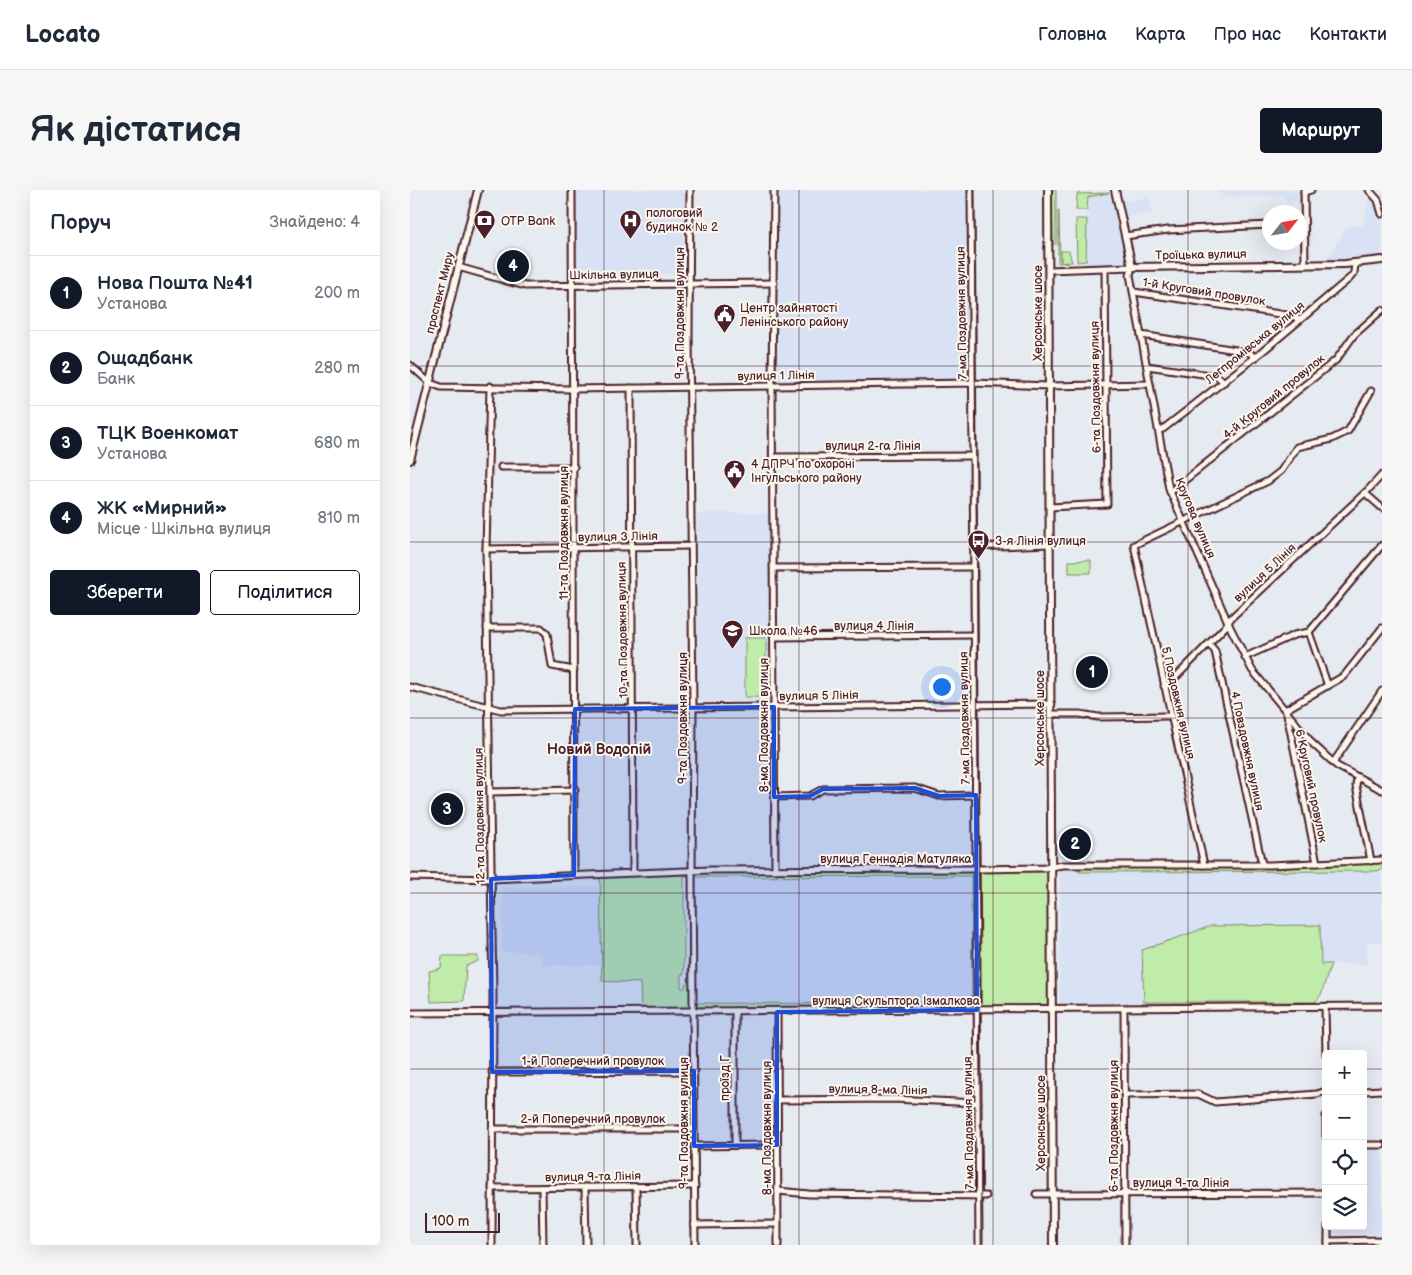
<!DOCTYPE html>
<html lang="uk">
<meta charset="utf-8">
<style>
:root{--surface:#fff;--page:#f6f6f7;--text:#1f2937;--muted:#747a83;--line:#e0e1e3;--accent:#111827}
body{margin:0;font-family:"Balsamiq Sans",sans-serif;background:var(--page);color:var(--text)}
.controls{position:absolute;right:15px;bottom:15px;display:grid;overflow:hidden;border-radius:5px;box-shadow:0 5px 20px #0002}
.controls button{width:45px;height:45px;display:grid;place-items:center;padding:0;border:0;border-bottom:1px solid var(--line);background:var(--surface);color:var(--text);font:25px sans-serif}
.compass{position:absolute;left:852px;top:15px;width:45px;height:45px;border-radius:50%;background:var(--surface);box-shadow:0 5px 20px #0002;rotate:59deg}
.scale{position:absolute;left:15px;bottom:12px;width:75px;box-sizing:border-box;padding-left:5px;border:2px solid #4a1f2b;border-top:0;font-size:14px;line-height:18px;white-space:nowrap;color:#4a1f2b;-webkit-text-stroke:4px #fbf7ec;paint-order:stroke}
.you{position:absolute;left:531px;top:496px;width:18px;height:18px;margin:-12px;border:4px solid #fff;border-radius:50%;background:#1a73e8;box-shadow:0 0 0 8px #1a73e833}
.badge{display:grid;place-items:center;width:32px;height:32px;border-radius:50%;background:var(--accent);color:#fff;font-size:16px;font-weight:700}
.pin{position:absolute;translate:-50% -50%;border:2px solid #fff;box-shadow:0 1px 5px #0006}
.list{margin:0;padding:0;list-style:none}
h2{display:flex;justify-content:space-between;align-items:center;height:65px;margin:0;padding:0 20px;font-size:21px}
h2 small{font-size:16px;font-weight:400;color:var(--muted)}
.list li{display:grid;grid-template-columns:32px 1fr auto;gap:15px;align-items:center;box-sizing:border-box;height:75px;padding:0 20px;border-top:1px solid var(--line)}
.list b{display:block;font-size:19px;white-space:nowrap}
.list p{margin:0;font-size:16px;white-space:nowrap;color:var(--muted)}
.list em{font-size:16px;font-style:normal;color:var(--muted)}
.actions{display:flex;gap:10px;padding:15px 20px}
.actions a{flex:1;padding:11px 0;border:1px solid var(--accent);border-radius:5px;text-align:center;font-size:18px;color:var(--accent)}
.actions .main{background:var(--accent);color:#fff}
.icon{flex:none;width:28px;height:28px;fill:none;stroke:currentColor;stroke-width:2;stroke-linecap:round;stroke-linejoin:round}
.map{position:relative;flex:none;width:972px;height:1055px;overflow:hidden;border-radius:5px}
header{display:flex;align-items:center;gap:30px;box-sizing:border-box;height:70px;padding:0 25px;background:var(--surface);border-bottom:1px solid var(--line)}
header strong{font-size:24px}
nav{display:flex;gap:28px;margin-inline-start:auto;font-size:18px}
.intro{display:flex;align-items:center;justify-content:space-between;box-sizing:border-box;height:120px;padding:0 30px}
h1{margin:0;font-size:35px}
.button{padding:12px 22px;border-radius:5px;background:var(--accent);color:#fff;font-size:18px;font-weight:700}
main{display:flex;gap:30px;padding:0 30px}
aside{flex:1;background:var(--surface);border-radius:5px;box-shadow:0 5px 20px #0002}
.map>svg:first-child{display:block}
</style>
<header>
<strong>Locato</strong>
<nav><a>Головна</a><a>Карта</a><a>Про нас</a><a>Контакти</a></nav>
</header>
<div class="intro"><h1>Як дістатися</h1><a class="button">Маршрут</a></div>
<main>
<aside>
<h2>Поруч<small>Знайдено: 4</small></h2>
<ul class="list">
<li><span class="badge">1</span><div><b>Нова Пошта №41</b><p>Установа</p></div><em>200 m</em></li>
<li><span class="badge">2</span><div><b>Ощадбанк</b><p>Банк</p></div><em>280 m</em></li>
<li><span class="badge">3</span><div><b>ТЦК Военкомат</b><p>Установа</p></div><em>680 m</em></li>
<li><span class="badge">4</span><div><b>ЖК «Мирний»</b><p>Місце · Шкільна вулиця</p></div><em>810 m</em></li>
</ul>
<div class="actions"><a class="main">Зберегти</a><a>Поділитися</a></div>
</aside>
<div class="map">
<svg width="972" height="1055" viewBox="0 0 972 1055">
<rect width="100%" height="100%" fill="#e6ebf1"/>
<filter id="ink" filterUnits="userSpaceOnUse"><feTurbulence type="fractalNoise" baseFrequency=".02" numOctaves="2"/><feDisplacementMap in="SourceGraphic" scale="10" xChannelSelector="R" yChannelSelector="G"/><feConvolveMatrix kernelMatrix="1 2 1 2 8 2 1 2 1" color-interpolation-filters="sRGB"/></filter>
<g filter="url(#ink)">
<!-- built -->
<g fill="#d8e2f4">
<path d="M166,0H275L273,84L166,86Z"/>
<path d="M368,0H560L559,190L367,192Z"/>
<path d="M808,0H891L893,17H888L887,11L875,12V6L812,7L811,1Z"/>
<path d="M960,3L969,18L972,33V65L937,70L915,71L937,37L953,35Z"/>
<path d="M702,4L713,50L716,73L676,76L678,7Z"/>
<path d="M739,7L742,23L714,26L711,12Z"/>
<path d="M292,323H359L360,325L361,512H289L287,509V326Z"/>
<path d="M653,677H668L669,682L972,680V752H957V774H911L910,735L733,760L734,812L652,815L649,813L650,679Z"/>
<path d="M561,686L562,814L286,813L284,687Z"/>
<path d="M92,697H190L192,775H132V763L92,762Z"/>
<path d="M953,959L972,960V1044H923V1036H953Z"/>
</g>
<!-- green -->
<g fill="#c0eca9" stroke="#85866a" fill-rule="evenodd">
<path d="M642,0H646V54H643Z"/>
<path d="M699,3L678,7L677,20H666L667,4Z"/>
<path d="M648,20H649L650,70L651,72V61H659L662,72L648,73Z"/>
<path d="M666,29H677L676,71L667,72Z"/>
<path d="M681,370V383H659V371Z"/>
<rect x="335" y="448" width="21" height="59"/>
<path d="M972,671V680L965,681L669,682L668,677L909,675Z"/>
<path d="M635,680L639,684L638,816L288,819L286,817V813L562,814L561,686L284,687L287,682Z"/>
<path d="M280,684L282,817L231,819L230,793L192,791L190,685ZM274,686H279L278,793L275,794V798H271V784H274Z"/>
<path d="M910,735L911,774H921L911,805L905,812H734L732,760L801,736Z"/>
<path d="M32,766H68V771L56,776L54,811L21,812L19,781L31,778Z"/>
</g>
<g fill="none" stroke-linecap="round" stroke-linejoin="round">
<defs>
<g id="minor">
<path d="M162,0L164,685"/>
<path d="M280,0L279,144L283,516L282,685L285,1055"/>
<path d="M364,0L362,196L365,680"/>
<path d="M561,0L569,1055"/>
<path d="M894,0L895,75"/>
<path d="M959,0L968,10L972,24"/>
<path d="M894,2L901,0"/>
<path d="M715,46L758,40L859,35"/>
<path d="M48,77L115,96L364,93"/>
<path d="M639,80L722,77L720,85L759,299L821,439L842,480L903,554L927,576L972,600"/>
<path d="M724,102L883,126L889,130"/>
<path d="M731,145L839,162L845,168"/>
<path d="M0,175L20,193L31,197L162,199L563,193L639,196L740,194"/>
<path d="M737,176L807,186L814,192"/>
<path d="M80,196L76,359L83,804L82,1055"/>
<path d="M221,198L223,682"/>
<path d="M748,240L753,239L853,161L940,88L944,83L945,73"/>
<path d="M363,267L563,266"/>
<path d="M91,277H164"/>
<path d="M760,302L926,170L944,145L972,120"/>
<path d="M955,303L972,318"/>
<path d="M640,317L697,314L695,79"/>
<path d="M564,357L640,354"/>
<path d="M76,359L281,356"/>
<path d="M364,378L564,377"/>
<path d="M77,438H131L137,444L142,476L164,480"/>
<path d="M899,442L918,496"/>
<path d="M364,447L564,445"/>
<path d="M799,454L805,461L852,674"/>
<path d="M835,467L884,445L899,442L972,355"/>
<path d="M754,496L759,494L815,437L821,428L958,300L972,285"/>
<path d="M0,497L91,520L642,514"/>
<path d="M875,520L934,486L972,438"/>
<path d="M642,524H670L688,527L760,526"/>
<path d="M877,524L907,673"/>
<path d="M923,573L972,501"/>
<path d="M947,588L946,596L961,671"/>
<path d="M80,602L165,600"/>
<path d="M364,607L400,606L413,599L505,598L529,606L566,605"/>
<path d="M794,675L724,355L858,291L871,281L887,257L922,249L938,241L961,201"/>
<path d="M0,687L81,689L300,680L568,679L634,678L653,675H860L972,670"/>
<path d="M915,817L916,864"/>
<path d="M714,818L715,1055"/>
<path d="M325,821V955"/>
<path d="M367,822L368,1055"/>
<path d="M0,823L972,816"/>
<path d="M82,882L284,881"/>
<path d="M953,901L972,900"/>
<path d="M714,905L788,904L805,912L907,904L916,901"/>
<path d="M367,910L483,909L568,913"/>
<path d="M916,926V946"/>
<path d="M82,939H283"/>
<path d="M953,955H972"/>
<path d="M284,956L367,955"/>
<path d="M175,997L176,1055"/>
<path d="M226,997L227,1055"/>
<path d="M82,998L285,996"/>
<path d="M132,998L133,1055"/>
<path d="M368,1001L399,1004L576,1006"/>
<path d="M626,1004L916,1003"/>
<path d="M284,1035L368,1034"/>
<path d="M918,1036V1055"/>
<path d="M918,1051L972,1050"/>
</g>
<g id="major">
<path d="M638,0L643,1055"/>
<path d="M705,0L722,77L935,74L972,70"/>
<path d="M0,270L68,0"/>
</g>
</defs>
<!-- minor casing -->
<use href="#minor" stroke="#4a1f2b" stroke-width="9"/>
<!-- major casing -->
<use href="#major" stroke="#4a1f2b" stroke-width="10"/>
<!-- minor -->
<use href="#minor" stroke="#fbf7ec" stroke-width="5"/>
<!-- major -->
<use href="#major" stroke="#fbf7ec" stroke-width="6"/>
<!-- tram -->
<path stroke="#4a1f2b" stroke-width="1" d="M564,0L571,1055"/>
</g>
</g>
<!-- marked area -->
<path fill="#1d4ed8" fill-opacity="0.2" stroke="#1d4ed8" stroke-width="4" stroke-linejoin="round" d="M364,517V607L400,606L413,599L505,598L529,606L566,605L567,820L367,822V955L284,956V881L82,882L81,689L164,685L165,519Z"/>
<!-- grid -->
<path fill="none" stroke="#4a1f2b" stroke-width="1" stroke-opacity="0.55" d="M194,0V1055M389,0V1055M583,0V1055M778,0V1055M0,176H972M0,352H972M0,528H972M0,703H972M0,879H916M953,879H972"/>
<!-- icons -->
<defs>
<symbol id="hospital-pin" viewBox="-11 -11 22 30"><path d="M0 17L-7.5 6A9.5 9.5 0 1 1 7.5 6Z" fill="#4a1f2b" stroke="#fbf7ec"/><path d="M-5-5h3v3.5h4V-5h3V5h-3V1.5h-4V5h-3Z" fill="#fff"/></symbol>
<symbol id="bank-pin" viewBox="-11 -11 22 30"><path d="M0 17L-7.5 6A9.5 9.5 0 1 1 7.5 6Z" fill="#4a1f2b" stroke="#fbf7ec"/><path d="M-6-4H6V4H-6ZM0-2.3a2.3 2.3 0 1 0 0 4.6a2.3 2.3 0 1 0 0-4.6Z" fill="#fff"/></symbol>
<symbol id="civic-pin" viewBox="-11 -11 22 30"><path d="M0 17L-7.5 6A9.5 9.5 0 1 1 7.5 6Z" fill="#4a1f2b" stroke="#fbf7ec"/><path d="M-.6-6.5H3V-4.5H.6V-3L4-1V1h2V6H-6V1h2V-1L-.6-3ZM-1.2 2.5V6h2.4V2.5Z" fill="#fff"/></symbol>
<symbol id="bus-pin" viewBox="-11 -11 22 30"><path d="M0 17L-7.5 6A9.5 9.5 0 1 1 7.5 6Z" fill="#4a1f2b" stroke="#fbf7ec"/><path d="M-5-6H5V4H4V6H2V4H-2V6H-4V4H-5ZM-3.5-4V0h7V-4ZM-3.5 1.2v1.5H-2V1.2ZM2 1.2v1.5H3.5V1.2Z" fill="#fff"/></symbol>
<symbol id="school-pin" viewBox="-11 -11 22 30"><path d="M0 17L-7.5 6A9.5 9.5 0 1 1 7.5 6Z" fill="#4a1f2b" stroke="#fbf7ec"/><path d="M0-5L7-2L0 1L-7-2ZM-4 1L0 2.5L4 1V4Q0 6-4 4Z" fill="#fff"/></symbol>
</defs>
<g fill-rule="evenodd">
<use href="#hospital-pin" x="208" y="18" width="25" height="34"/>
<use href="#bank-pin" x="62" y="18" width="25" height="34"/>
<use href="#civic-pin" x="302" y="112" width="25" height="34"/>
<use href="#civic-pin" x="312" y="268" width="25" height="34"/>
<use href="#bus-pin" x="556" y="338" width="25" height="34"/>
<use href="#school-pin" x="310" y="428" width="25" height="34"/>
</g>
<g text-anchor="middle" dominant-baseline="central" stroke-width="4" stroke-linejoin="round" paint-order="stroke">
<!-- poi labels -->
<g font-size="12" fill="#4a1f2b" stroke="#fbf7ec" text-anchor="start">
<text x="236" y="23">пологовий<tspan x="236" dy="14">будинок № 2</tspan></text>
<text x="91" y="31">OTP Bank</text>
<text x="330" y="118">Центр зайнятості<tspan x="330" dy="14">Ленінського району</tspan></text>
<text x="341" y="274">4 ДПРЧ по охороні<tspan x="341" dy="14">Інгульського району</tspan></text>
<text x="585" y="351">3-я Лінія вулиця</text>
<text x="339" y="441">Школа №46</text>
</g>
<!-- street labels -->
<g font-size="12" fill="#4a1f2b" stroke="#fbf7ec">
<text transform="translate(791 65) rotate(-1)">Троїцька вулиця</text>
<text transform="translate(204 85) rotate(-1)">Шкільна вулиця</text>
<text transform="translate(794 102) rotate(9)">1-й Круговий провулок</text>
<text transform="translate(30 103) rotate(-76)">проспект Миру</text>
<text transform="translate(270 123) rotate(-90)">9-та Поздовжня вулиця</text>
<text transform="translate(552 123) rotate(-91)">7-ма Поздовжня вулиця</text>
<text transform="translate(628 123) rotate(-90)">Херсонське шосе</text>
<text transform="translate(845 153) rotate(-39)">Легпромівська вулиця</text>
<text transform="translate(366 186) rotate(-1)">вулиця 1 Лінія</text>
<text transform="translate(686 197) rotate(-91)">6-та Поздовжня вулиця</text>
<text transform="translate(864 207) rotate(-39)">4-й Круговий провулок</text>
<text x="463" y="256">вулиця 2-га Лінія</text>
<text transform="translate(785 328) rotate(67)">Кругова вулиця</text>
<text transform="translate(154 343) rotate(-90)">11-та Поздовжня вулиця</text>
<text transform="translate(208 347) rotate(-1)">вулиця 3 Лінія</text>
<text transform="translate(855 383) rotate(-43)">вулиця 5 Лінія</text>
<text x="464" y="436">вулиця 4 Лінія</text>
<text transform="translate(213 440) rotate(-91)">10-та Поздовжня вулиця</text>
<text transform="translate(409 506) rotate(-1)">вулиця 5 Лінія</text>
<text transform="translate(768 513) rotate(77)">5 Поздовжня вулиця</text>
<text transform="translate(273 528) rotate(-90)">9-та Поздовжня вулиця</text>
<text transform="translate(555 528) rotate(-91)">7-ма Поздовжня вулиця</text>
<text transform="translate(630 528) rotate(-90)">Херсонське шосе</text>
<text transform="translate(354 535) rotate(-90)">8-ма Поздовжня вулиця</text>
<text transform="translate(837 561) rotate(78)">4 Повздовжня вулиця</text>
<text transform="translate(901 596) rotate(78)">6 Круговий провулок</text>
<text transform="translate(70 626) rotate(-91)">12-та Поздовжня вулиця</text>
<text x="486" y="669">вулиця Геннадія Матуляка</text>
<text x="486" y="811">вулиця Скульптора Ізмалкова</text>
<text x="183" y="871">1-й Поперечний провулок</text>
<text transform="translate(315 888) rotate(-90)">проїзд Г</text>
<text transform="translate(468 900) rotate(1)">вулиця 8-ма Лінія</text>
<text x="183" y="929">2-й Поперечний провулок</text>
<text transform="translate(274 933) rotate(-90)">9-та Поздовжня вулиця</text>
<text transform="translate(559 933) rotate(-91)">7-ма Поздовжня вулиця</text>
<text transform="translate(631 933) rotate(-90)">Херсонське шосе</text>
<text transform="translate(704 936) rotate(-90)">6-та Поздовжня вулиця</text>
<text transform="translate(357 938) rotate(-90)">8-ма Поздовжня вулиця</text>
<text transform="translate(183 987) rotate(-1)">вулиця 9-та Лінія</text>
<text x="771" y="993">вулиця 9-та Лінія</text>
</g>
<!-- quarter labels -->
<g font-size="15" font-weight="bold" fill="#4a1f2b" stroke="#fbf7ec">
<text x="189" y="559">Новий Водопій</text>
</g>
</g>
</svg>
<div class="controls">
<button>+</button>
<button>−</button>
<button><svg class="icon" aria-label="locate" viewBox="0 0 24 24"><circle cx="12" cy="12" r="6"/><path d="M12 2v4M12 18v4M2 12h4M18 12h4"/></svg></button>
<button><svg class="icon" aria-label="layers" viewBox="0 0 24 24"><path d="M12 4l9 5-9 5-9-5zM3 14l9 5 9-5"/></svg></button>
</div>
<svg class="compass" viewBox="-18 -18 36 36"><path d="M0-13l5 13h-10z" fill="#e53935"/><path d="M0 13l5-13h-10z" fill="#747a83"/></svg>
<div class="scale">100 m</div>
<div class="you"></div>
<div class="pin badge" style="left:682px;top:482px">1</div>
<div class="pin badge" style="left:665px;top:654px">2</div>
<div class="pin badge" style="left:37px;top:619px">3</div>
<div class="pin badge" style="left:103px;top:76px">4</div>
</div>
</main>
